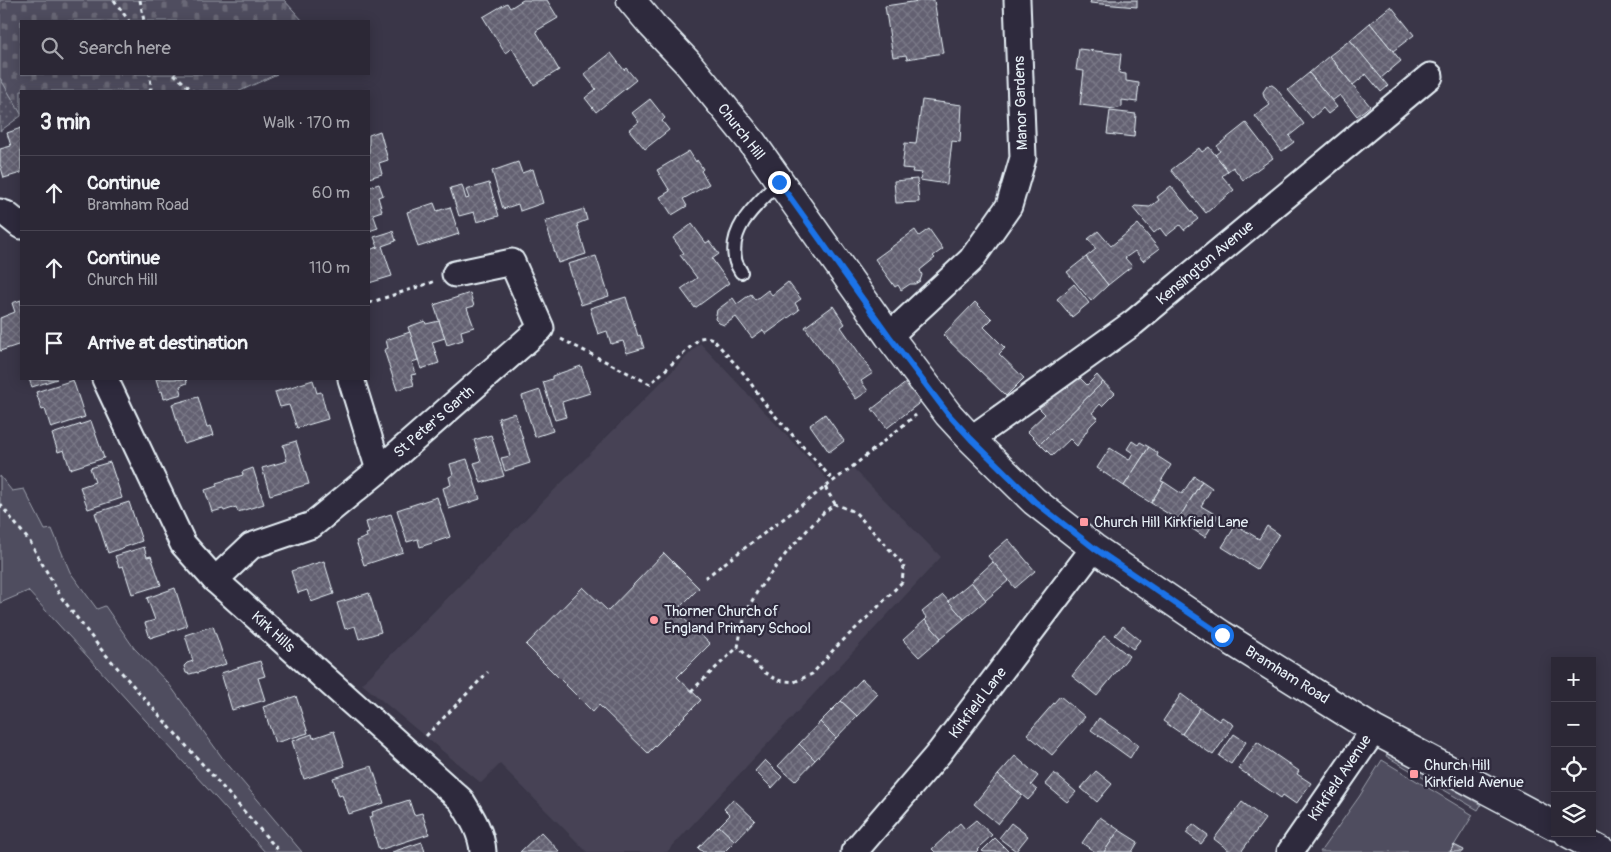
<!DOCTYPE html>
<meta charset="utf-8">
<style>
:root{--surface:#2c2836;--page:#34303e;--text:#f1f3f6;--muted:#a6a6ad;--line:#484451}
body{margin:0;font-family:Pangolin,sans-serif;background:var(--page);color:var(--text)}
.controls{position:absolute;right:15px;bottom:15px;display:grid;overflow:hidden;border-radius:0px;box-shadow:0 2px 12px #0003}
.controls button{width:45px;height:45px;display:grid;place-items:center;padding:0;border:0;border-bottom:1px solid var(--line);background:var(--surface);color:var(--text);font:25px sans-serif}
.stop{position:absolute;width:15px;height:15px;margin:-11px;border:4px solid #1a73e8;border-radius:50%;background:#fff}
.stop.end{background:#1a73e8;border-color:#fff;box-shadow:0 1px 5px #0008}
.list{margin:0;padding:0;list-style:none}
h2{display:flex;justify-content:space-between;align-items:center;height:65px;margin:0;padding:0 20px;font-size:21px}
h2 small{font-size:16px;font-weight:400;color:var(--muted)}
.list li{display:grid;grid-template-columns:32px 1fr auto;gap:15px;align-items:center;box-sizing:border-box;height:75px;padding:0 20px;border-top:1px solid var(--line)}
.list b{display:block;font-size:19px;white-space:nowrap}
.list p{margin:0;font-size:16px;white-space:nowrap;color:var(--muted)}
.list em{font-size:16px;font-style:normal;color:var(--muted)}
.icon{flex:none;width:28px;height:28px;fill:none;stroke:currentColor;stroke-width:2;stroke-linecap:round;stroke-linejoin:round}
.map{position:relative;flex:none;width:1611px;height:852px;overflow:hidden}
.search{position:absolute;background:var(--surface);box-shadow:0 2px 12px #0003;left:20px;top:20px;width:350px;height:55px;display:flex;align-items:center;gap:12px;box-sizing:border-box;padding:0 18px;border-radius:0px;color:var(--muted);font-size:19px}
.panel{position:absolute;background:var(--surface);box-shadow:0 2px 12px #0003;left:20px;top:90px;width:350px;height:290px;border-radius:0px}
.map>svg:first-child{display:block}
</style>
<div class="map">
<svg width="1611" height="852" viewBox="0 0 1611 852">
<defs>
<pattern id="cemetery-stones" width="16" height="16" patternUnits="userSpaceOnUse" patternTransform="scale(1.25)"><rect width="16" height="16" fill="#504e5f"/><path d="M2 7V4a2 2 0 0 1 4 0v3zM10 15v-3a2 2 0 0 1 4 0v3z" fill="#696877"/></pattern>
<pattern id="park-dots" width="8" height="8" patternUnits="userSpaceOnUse" patternTransform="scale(1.25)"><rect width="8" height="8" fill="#504e5f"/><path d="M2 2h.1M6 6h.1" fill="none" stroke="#696877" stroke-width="1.8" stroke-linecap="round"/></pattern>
<pattern id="building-cross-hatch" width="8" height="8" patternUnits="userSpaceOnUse" patternTransform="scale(1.25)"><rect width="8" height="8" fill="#636171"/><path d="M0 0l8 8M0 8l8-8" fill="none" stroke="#797886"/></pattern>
</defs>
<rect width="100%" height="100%" fill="#3a3648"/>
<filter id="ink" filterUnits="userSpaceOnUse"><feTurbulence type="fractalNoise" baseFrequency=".02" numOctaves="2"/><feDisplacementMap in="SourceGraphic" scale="10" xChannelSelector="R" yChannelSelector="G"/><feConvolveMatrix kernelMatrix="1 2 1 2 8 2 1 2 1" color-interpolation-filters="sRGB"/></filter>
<g filter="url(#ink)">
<!-- built -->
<path fill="#464354" d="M700,343L831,483L853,468L941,557L667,852H587L500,764L481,783L362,684Z"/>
<!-- green -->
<g fill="#504e5f" stroke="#9ca0ac">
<path d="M0,476L12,491L24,489L45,530L52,529L70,572L97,609L105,606L134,648L169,684L224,760L302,852H265L28,591L0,603Z"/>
<path d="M1388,751L1481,805L1478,810L1386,756Z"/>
<path d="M1382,760L1473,815L1450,852H1320L1359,797Z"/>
</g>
<!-- cemetery -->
<path fill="url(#cemetery-stones)" stroke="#9ca0ac" d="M0,0H284L303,21H21V74H277L240,91H21V114L0,78Z"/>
<!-- park -->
<path fill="url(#park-dots)" stroke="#9ca0ac" d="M0,78L21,114V116L0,131Z"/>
<!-- building -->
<g fill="url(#building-cross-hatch)" stroke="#e8f1f8">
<path d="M523,0H547L558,18L536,31L559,70L534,85L512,48L505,53L483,17L507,3L510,8Z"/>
<path d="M925,0H934L943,53L907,59L906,55L893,57L885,6Z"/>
<path d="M1091,0H1137V7L1090,3Z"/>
<path d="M1391,6L1414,35L1393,51L1370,23Z"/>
<path d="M1370,23L1401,61L1381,78L1350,40Z"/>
<path d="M1350,40L1388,86L1381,92L1366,74L1353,85L1329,56Z"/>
<path d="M1079,49L1121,54L1119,73L1126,74V81L1139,83L1137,102L1122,100V107L1115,109L1080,105L1084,71L1076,70Z"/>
<path d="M611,53L624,70L626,68L636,80L596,112L585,98L596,89L584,74Z"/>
<path d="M1329,56L1370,106L1357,116L1340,95L1332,101L1309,73Z"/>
<path d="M1309,73L1337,107L1328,114L1323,108L1312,118L1288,90Z"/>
<path d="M1272,85L1276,88L1304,124L1289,136L1294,142L1282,151L1255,116L1270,105L1264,97L1263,92L1267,86Z"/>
<path d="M650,99L665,118L662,121L669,130L645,149L629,130L639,122L632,113Z"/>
<path d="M922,100L962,105L960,142L952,141L947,184L920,180L922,173L912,172L913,169L902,168L905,143L916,144Z"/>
<path d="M1110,111L1136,114L1134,137L1107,134Z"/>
<path d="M1246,123L1273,158L1243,180L1233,167L1228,171L1215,155L1220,151L1217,146Z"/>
<path d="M21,128V173L4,178L0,164V149L11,146L7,133Z"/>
<path d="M380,131L388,160L379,163L382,174L369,178V135Z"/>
<path d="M1209,147L1228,171L1222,176L1234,190L1206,213L1171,170L1199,148L1202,152Z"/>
<path d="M689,151L696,162L697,160L703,169L701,171L709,184L683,199L687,206L672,215L660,197L670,191L657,170Z"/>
<path d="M518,162L522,173L533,169L543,203L520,211L518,204L503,209L492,171Z"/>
<path d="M917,179L919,202L896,203L894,181Z"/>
<path d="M489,183L499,216L477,222L474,212L459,216L450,188L462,185L466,199L469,198L466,190Z"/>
<path d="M379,184L383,195L378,197L382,211L373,214L378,228L369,231V187Z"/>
<path d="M1171,186L1198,219L1184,230L1180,225L1166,236L1160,228L1154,233L1133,208L1135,206L1150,207L1159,200L1157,197Z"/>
<path d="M434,203L437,211L450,207L459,234L418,247L407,212Z"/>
<path d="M584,209L587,220L577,224L586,254L558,263L545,221Z"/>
<path d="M692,224L706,243L709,241L719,254L712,259L729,283L695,308L681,289L697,278L680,255L684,253L673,238Z"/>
<path d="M1138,224L1159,249L1143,261L1135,251L1125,258L1132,266L1108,285L1086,257L1096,249L1088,239L1098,231L1111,246Z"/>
<path d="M929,229L943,249L933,256L935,258L920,270L922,275L920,281L915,284H910L901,290L898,285L895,287L875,259L915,230L919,236Z"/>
<path d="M393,231L396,241L382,246L392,276L369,283V250L378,247L374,237Z"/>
<path d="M596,256L609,296L581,305L568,264Z"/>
<path d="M1086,257L1108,285L1091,301L1067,272Z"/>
<path d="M788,282L801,299L795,303L799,310L766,334L763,330L752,338L736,317L724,325L719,323L715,319L717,310L733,298L737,304L751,294L755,300L768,290L772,295Z"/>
<path d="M1074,284L1089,303L1072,317L1057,299Z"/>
<path d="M470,293L474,306L467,308L474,327L461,331L463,340L447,345L434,305Z"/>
<path d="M626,297L638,336L640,335L644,348L627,353L623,341L611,344L607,331L598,334L590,308Z"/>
<path d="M21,300V344L0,351V318L15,312L12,303Z"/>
<path d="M975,302L992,319L984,327L1005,348L999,354L1024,378L1006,396L943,335Z"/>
<path d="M833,306L845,324L841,327L873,373L861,381L868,391L856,399L805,327Z"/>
<path d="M425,321L426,324L439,321L445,338L432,342L439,363L421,369L408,327Z"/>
<path d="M410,332L418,360L412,362L416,374L411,375L414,385L397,390L384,350L388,348L386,340Z"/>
<path d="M581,366L590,393L562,402L566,417L555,420L543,382L552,379V376Z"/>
<path d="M1097,375L1103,382L1040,444L1027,431L1045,414L1037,406L1057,393L1065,385L1080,378L1087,385Z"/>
<path d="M29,379H57L32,387Z"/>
<path d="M156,379H186L187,383L180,386L182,394L164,399L162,391L160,392Z"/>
<path d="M73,380L85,417L51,428L45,409L42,410L36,392Z"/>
<path d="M313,380L317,393L321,392L328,419L297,428L289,405L280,407L275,392Z"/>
<path d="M907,382L922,401L887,428L872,409Z"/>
<path d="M1103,382L1115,393L1102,406L1100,404L1092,413L1098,418L1090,426L1077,446L1070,439L1052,456L1040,444Z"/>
<path d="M540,390L553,431L535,437L522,396Z"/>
<path d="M198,397L207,427L211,426L214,435L184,444L172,404Z"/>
<path d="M515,413L530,463L505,471L501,458L510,456L498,418Z"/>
<path d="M825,414L844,441L829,452L810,425Z"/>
<path d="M91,421L104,458L70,469L64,450L58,452L52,434Z"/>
<path d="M491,435L504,476L481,483L474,463L481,461L474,440Z"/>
<path d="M296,441L309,484L270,495L262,468L287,461L283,445Z"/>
<path d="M1132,441L1138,445L1140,442L1149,447L1124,486L1097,468L1110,448L1129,460L1133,453L1127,449Z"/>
<path d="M1149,447L1158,453L1157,456L1171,465L1161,481L1164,482L1151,503L1124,486Z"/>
<path d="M467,459L480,499L449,509L443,488L451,485L449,477L453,475L450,464Z"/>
<path d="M110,462L122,498L88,509L80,487L95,482L90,468Z"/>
<path d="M253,468L264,504L238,512L236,507L224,511L223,509L212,512L205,490L217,486L216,483L243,475L242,472Z"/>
<path d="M1194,476L1202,481L1178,520L1151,503L1164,482L1182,494Z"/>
<path d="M1202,481L1212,488L1201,506L1218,516L1205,537L1178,520Z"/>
<path d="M437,497L450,537L420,547L418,539L407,542L397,510Z"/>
<path d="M129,502L142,541L108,553L95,513Z"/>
<path d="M391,514L403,552L364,565L356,541L367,537L366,534L369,533L366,522Z"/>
<path d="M1236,525L1259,539L1267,526L1279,534L1257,569L1222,547Z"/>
<path d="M1008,539L1035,571L1015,588L988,556Z"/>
<path d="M144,547L147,557L151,556L161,585L132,594L123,566L119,567L115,556Z"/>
<path d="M664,553L699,588L676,611L710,644L677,677L701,700L648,753L599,705L593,712L526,645L583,587L608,611Z"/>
<path d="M324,561L334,594L311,602L307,590L298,593L291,571Z"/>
<path d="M993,562L1009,580L986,600L971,582Z"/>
<path d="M971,582L986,600L964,619L948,601Z"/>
<path d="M175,588L187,626L150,638L145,623L155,620L147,598Z"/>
<path d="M369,593L381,632L359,639L355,626L345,629L337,603Z"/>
<path d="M943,595L964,619L941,638L925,620L927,618L922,612Z"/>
<path d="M925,620L941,638L919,657L903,640Z"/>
<path d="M213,626L226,664L197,673V672L190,674L186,673L184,666L187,663L193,661L185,635Z"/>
<path d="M1123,626L1140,640L1133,649L1115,635Z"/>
<path d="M1104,636L1129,656L1097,696L1072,676Z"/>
<path d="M260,661L265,676L258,678L265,700L232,710L221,673Z"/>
<path d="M862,679L878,694L857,716L841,701Z"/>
<path d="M1181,694L1200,708L1182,734L1163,721Z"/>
<path d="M296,696L308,733L275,743L263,707Z"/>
<path d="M1060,696L1085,717L1052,755L1027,734Z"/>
<path d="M841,701L857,716L836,738L820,722Z"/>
<path d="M1200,708L1219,721L1222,717L1234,725L1213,755L1182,734Z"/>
<path d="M1099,718L1138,745L1130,758L1091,730Z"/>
<path d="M820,722L836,738L815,760L799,744Z"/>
<path d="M334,731L345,766L304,779L292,741L312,734L313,738Z"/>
<path d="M1234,734L1246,742L1231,764L1219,756Z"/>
<path d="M1257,742L1299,771L1297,774L1311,783L1296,804L1283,795L1281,798L1239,769Z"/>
<path d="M799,744L815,760L795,781L778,766Z"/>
<path d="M1015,756L1038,776L1031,785L1037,790L1028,800L998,775Z"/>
<path d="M765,760L782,777L772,788L755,771Z"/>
<path d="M372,766L384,803L349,814L342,795L339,796L333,778Z"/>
<path d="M1096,771L1112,784L1097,802L1081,788Z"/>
<path d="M1054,773L1076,792L1067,802L1045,784Z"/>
<path d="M998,775L1022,795L998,824L974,804Z"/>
<path d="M733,799L755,820L735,841L719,826L730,815L724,809Z"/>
<path d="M409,800L414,815L422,813L429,834L379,850L369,817L373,816L372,812Z"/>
<path d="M1242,802L1265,819L1241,852H1231L1214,839Z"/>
<path d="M1100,817L1119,830L1104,852H1095L1082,843Z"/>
<path d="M976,820L992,835L980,846L981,847L976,852H935L932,849L960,823L965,829Z"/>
<path d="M1011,823L1028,836L1016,851L999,838Z"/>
<path d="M1193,824L1208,835L1201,844L1186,833Z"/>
<path d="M719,826L735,841L724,852H703L698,848Z"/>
<path d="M1119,830L1138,842L1132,852H1104Z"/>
<path d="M541,832L560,852H520Z"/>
<path d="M995,838L1009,852H984L982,851Z"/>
<path d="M422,842L425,852H392Z"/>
<path d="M1454,845L1464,850L1463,852H1450Z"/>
</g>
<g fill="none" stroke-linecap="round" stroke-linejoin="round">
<defs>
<path id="service" d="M741,272C739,268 735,263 735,258C729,226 759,203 779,182"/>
<g id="minor">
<path d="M0,212L6,214L21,226"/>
<path d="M889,336L971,260L1009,206L1023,158L1017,0"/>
<path d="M105,379L183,544L215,580L461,800C471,816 482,833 483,852"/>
<path d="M351,379L379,470"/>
<path d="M971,439L1133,323L1430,76"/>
<path d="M215,580L251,546L312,525L379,470L541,328L512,262L455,274"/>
<path d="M854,852L939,753L1094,548"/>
<path d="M1290,852L1374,730"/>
</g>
<g id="tertiary">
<path d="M631,0L652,25L687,62L752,142L889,336L948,414L971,439L1034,501L1094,548L1222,635L1374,730L1555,826"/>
<path d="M1568,833L1603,852"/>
</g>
</defs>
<!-- service casing -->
<use href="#service" stroke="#e8f1f8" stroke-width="16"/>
<!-- minor casing -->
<use href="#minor" stroke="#e8f1f8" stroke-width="29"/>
<!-- tertiary casing -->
<use href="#tertiary" stroke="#e8f1f8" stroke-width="31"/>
<!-- path -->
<g stroke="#e8f1f8" stroke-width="3" stroke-dasharray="4 4" stroke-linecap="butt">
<path d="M114,0L129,21"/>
<path d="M140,0L144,21"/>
<path d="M174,74L193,91"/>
<path d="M149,91L151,88L150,74"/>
<path d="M369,303L433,282"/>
<path d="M561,339L650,384L700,338L707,337L713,339L745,375L768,408L834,481"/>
<path d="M825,487L835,504"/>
<path d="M0,504L30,542L61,597L100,648L280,852"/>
<path d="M705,578L852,467L916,415"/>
<path d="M691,691L738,647L741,631L747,610L758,590L788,551L824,512L835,504L855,512L904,565L902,582L874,611L835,648L812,674L794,682L777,680L764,672L738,647"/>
<path d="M426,736L488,672"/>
</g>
<!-- service -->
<use href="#service" stroke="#2f2a3d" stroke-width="12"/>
<!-- minor -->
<use href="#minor" stroke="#2f2a3d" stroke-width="25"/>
<!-- tertiary -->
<use href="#tertiary" stroke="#2f2a3d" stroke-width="28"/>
</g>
</g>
<g fill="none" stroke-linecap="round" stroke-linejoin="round" filter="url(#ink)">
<!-- route -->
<path stroke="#1a73e8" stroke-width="6" d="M779,182L889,336L948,414L971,439L1034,501L1094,548L1222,635"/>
</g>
<!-- markers -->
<g fill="#ff9aa2" stroke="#2f2a3d" stroke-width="2">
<rect x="1079" y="517" width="10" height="10" rx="2.5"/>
<circle cx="654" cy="620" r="5"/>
<rect x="1409" y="769" width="10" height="10" rx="2.5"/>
</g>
<g text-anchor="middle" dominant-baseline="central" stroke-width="4.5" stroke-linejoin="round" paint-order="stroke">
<!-- street labels -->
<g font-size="15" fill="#e8f1f8" stroke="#2f2a3d">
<text transform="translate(1021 103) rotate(-92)">Manor Gardens</text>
<text transform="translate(741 132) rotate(52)">Church Hill</text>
<text transform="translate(1205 263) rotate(-40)">Kensington Avenue</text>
<text transform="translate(434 422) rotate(-41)">St Peter's Garth</text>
<text transform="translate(273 632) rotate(42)">Kirk Hills</text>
<text transform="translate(1287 675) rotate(32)">Bramham Road</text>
<text transform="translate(978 703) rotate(-53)">Kirkfield Lane</text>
<text transform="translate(1340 778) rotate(-56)">Kirkfield Avenue</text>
</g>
<!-- poi labels -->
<g font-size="15" fill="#e8f1f8" stroke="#2f2a3d" text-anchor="start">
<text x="1094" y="522">Church Hill Kirkfield Lane</text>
<text x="664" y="611">Thorner Church of<tspan x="664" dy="17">England Primary School</tspan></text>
<text x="1424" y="765">Church Hill<tspan x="1424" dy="17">Kirkfield Avenue</tspan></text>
</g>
</g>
</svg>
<div class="controls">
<button>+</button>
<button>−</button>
<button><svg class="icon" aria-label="locate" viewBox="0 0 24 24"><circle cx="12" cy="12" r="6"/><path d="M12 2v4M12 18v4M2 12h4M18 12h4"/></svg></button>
<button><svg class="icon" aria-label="layers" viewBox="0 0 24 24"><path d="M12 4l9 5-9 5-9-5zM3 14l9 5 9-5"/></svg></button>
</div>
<div class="stop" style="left:1222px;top:635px"></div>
<div class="stop end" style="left:779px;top:182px"></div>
<div class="search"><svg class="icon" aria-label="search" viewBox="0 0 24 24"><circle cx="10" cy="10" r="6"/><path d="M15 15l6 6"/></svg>Search here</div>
<section class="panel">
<h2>3 min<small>Walk · 170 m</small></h2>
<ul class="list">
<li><svg class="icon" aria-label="ahead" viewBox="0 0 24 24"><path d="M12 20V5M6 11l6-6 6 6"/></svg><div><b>Continue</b><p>Bramham Road</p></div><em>60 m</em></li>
<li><svg class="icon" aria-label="ahead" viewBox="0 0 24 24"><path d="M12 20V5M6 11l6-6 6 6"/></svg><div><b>Continue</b><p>Church Hill</p></div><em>110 m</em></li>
<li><svg class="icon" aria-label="arrive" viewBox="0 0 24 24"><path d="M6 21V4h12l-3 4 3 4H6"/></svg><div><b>Arrive at destination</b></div></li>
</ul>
</section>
</div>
